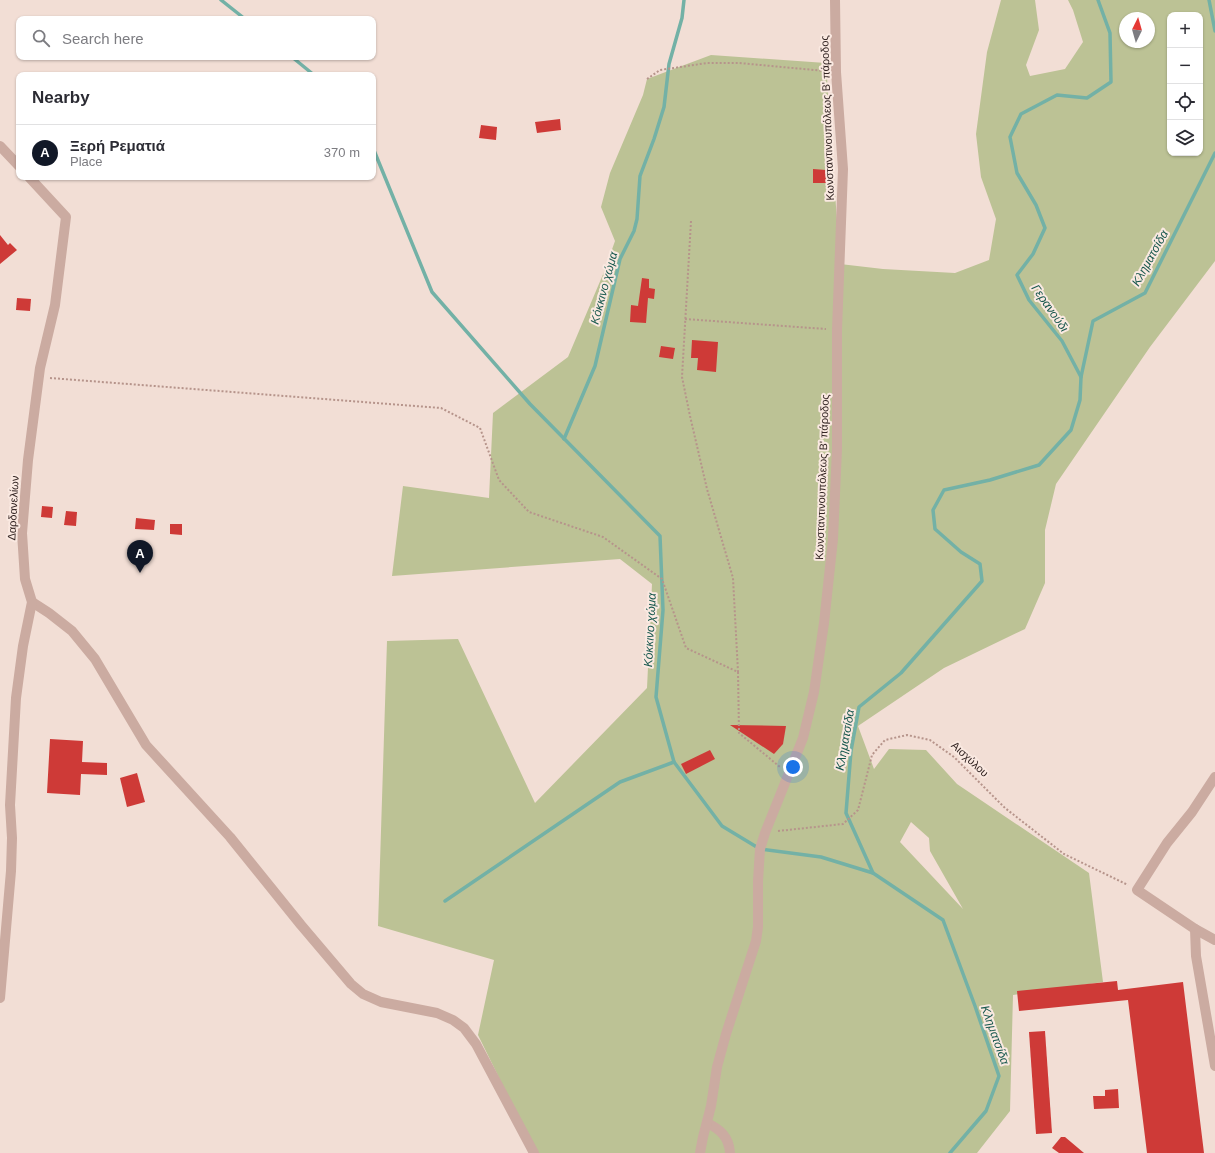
<!DOCTYPE html>
<meta charset="utf-8">
<style>
:root{--surface:#fff;--page:#f2f2f3;--text:#2b2b33;--muted:#7c7c81;--line:#e1e1e2;--accent:#111827}
body{margin:0;font-family:Arial,sans-serif;background:var(--page);color:var(--text)}
.controls{position:absolute;right:12px;top:12px;display:grid;overflow:hidden;border-radius:8px;box-shadow:0 1px 3px #0004}
.controls button{width:36px;height:36px;display:grid;place-items:center;padding:0;border:0;border-bottom:1px solid var(--line);background:var(--surface);color:var(--text);font:20px sans-serif}
.compass{position:absolute;left:1119px;top:12px;width:36px;height:36px;border-radius:50%;background:var(--surface);box-shadow:0 1px 3px #0004;rotate:5deg}
.you{position:absolute;left:793px;top:767px;width:14px;height:14px;margin:-10px;border:3px solid #fff;border-radius:50%;background:#1a73e8;box-shadow:0 0 0 6px #1a73e833}
.badge{display:grid;place-items:center;width:26px;height:26px;border-radius:50%;background:var(--accent);color:#fff;font-size:13px;font-weight:700}
.pin{position:absolute;translate:-50% -33px;filter:drop-shadow(0 1px 2px #0008)}
.pin::after{content:'';position:absolute;top:21px;width:14px;height:12px;background:inherit;clip-path:polygon(0 0,100% 0,50% 100%)}
.list{margin:0;padding:0;list-style:none}
h2{display:flex;justify-content:space-between;align-items:center;height:52px;margin:0;padding:0 16px;font-size:17px}
h2 small{font-size:13px;font-weight:400;color:var(--muted)}
.list li{display:grid;grid-template-columns:26px 1fr auto;gap:12px;align-items:center;box-sizing:border-box;height:56px;padding:0 16px;border-top:1px solid var(--line)}
.list b{display:block;font-size:15px;white-space:nowrap}
.list p{margin:0;font-size:13px;white-space:nowrap;color:var(--muted)}
.list em{font-size:13px;font-style:normal;color:var(--muted)}
.icon{flex:none;width:22px;height:22px;fill:none;stroke:currentColor;stroke-width:2;stroke-linecap:round;stroke-linejoin:round}
.map{position:relative;flex:none;width:1215px;height:1153px;overflow:hidden}
.search{position:absolute;background:var(--surface);box-shadow:0 1px 3px #0004;left:16px;top:16px;width:360px;height:44px;display:flex;align-items:center;gap:10px;box-sizing:border-box;padding:0 14px;border-radius:8px;color:var(--muted);font-size:15px}
.panel{position:absolute;background:var(--surface);box-shadow:0 1px 3px #0004;left:16px;top:72px;width:360px;height:108px;border-radius:8px}
.map>svg:first-child{display:block}
</style>
<div class="map">
<svg width="1215" height="1153" viewBox="0 0 1215 1153">
<rect width="100%" height="100%" fill="#f2ded5"/>
<!-- green -->
<path fill="#bcc295" fill-rule="evenodd" d="M1001,0H1035L1039,30L1026,65L1030,76L1065,69L1083,42L1073,10L1068,0H1215V261L1150,347L1056,484L1045,530V583L1025,629L944,668L858,726L874,769L889,749L926,750L957,784L1089,873L1103,982L1013,995L1010,1111L977,1153H536L478,1035L494,960L378,926L387,641L458,639L535,803L647,688L652,584L620,559L392,576L403,486L489,498L493,413L568,357L604,272L615,241L601,207L610,173L643,95L647,79L711,55L826,63L840,264L883,269L955,273L989,260L996,219L981,177L976,134L987,52ZM1170,15H1200V153H1170ZM1125,18H1149V42H1125ZM911,822L929,838L930,851L963,909L900,842Z"/>
<g fill="none" stroke-linecap="round" stroke-linejoin="round">
<!-- stream -->
<g stroke="#73b1a6" stroke-width="3.5">
<path d="M221,0L245,19"/>
<path d="M1209,0L1215,31"/>
<path d="M292,57L314,75"/>
<path d="M373,148L432,292L530,404L660,536L663,610L656,697L674,762L722,826L760,849L821,857L873,873"/>
<path d="M1081,377L1093,321L1145,293L1215,153"/>
<path d="M564,439L595,366L620,259L634,231L637,219L640,176L654,139L664,107L669,64L682,18L684,0"/>
<path d="M445,901L620,782L674,762"/>
<path d="M950,1153L986,1111L999,1076L975,1006L943,920L873,873L846,813L851,751L859,707L901,673L982,581L980,564L961,552L935,529L933,510L944,490L990,480L1039,465L1071,430L1080,400L1081,377L1062,341L1029,300L1017,275L1033,254L1045,228L1036,205L1017,173L1010,137L1021,114L1057,95L1087,98L1111,82L1110,33L1098,0"/>
</g>
</g>
<!-- building -->
<g fill="#ce3a37">
<path d="M560,119L561,130L537,133L535,122Z"/>
<path d="M481,125L497,127L496,140L479,138Z"/>
<path d="M813,169L826,170V183H813Z"/>
<path d="M0,235L8,245L10,243L17,250L0,264Z"/>
<path d="M642,278L649,279V288L655,289L654,299L648,298L646,323L630,322L631,305L638,306Z"/>
<path d="M17,298L31,299L30,311L16,310Z"/>
<path d="M692,340L718,342L716,372L697,370L698,358H691Z"/>
<path d="M661,346L675,348L673,359L659,357Z"/>
<path d="M42,506L53,507L52,518L41,517Z"/>
<path d="M66,511L77,512L76,526L64,525Z"/>
<path d="M136,518L155,520L154,530L135,529Z"/>
<path d="M170,524H182V535L170,534Z"/>
<path d="M730,725L786,726L783,744L774,754Z"/>
<path d="M50,739L83,741L82,762L107,763V775L81,774L80,795L47,793Z"/>
<path d="M710,750L715,759L686,774L681,764Z"/>
<path d="M137,773L145,802L127,807L120,778Z"/>
<path d="M1117,981L1118,990L1183,982L1204,1153H1147L1128,1000L1019,1011L1017,991Z"/>
<path d="M1045,1031L1052,1133L1036,1134L1029,1032Z"/>
<path d="M1118,1089L1119,1108L1094,1109L1093,1096H1105V1090Z"/>
<path d="M1061,1137H1065L1084,1153H1059L1052,1148Z"/>
</g>
<g fill="none" stroke-linecap="round" stroke-linejoin="round">
<!-- path -->
<g stroke="#b6948b" stroke-width="2" stroke-dasharray="2 2" stroke-linecap="butt">
<path d="M647,79L660,70L707,63H739L825,71"/>
<path d="M691,221L682,377L690,416L707,489L733,578L738,672"/>
<path d="M685,319L826,329"/>
<path d="M50,378L441,408L480,428L499,480L529,512L603,537L662,579L686,648L738,672L739,733L780,767"/>
<path d="M778,831L843,824L858,810L872,755L885,740L907,735L930,740L954,757L1005,808L1064,854L1128,885"/>
</g>
<!-- minor -->
<g stroke="#cbaba1" stroke-width="10">
<path d="M0,146L19,166"/>
<path d="M32,602L49,613L72,631L95,659L146,745L230,837L301,925L351,984L363,994L381,1002L437,1013L453,1020L464,1028L476,1044L534,1153"/>
<path d="M1215,777L1192,812L1167,843L1137,890L1195,929L1215,940"/>
<path d="M1195,929L1196,956L1215,1066"/>
<path d="M0,998L11,871L12,838L10,805L16,698L23,646L32,602L25,579L22,533L28,460L40,368L55,305L66,217L29,177"/>
<path d="M707,1123C720,1129 729,1137 730,1153"/>
<path d="M700,1153L703,1137L711,1106L717,1067L726,1034L756,941L758,927V881L760,849L765,833L803,738L814,692L824,623L833,539L837,449V330L843,169L836,72L835,0"/>
</g>
</g>
<g text-anchor="middle" dominant-baseline="central" stroke-width="4" stroke-linejoin="round" paint-order="stroke">
<!-- street labels -->
<g font-size="11" fill="#342624" stroke="#fae9e1">
<text transform="translate(827 118) rotate(-92)">Κωνσταντινουπόλεως Β' πάροδος</text>
<text transform="translate(822 477) rotate(-88)">Κωνσταντινουπόλεως Β' πάροδος</text>
<text transform="translate(13 508) rotate(-87)">Δαρδανελίων</text>
<text transform="translate(970 759) rotate(43)">Αισχύλου</text>
</g>
<!-- water labels -->
<g font-size="12" font-style="italic" fill="#18584e" stroke="#fae9e1">
<text transform="translate(1150 258) rotate(-61)">Κληματσίδα</text>
<text transform="translate(604 288) rotate(-75)">Κόκκινο χώμα</text>
<text transform="translate(1050 308) rotate(55)">Γερανούδι</text>
<text transform="translate(650 630) rotate(-87)">Κόκκινο χώμα</text>
<text transform="translate(845 740) rotate(-80)">Κληματσίδα</text>
<text transform="translate(995 1035) rotate(70)">Κληματσίδα</text>
</g>
</g>
</svg>
<div class="controls">
<button>+</button>
<button>−</button>
<button><svg class="icon" aria-label="locate" viewBox="0 0 24 24"><circle cx="12" cy="12" r="6"/><path d="M12 2v4M12 18v4M2 12h4M18 12h4"/></svg></button>
<button><svg class="icon" aria-label="layers" viewBox="0 0 24 24"><path d="M12 4l9 5-9 5-9-5zM3 14l9 5 9-5"/></svg></button>
</div>
<svg class="compass" viewBox="-18 -18 36 36"><path d="M0-13l5 13h-10z" fill="#e53935"/><path d="M0 13l5-13h-10z" fill="#7c7c81"/></svg>
<div class="you"></div>
<div class="pin badge" style="left:140px;top:573px">A</div>
<div class="search"><svg class="icon" aria-label="search" viewBox="0 0 24 24"><circle cx="10" cy="10" r="6"/><path d="M15 15l6 6"/></svg>Search here</div>
<section class="panel">
<h2>Nearby<small></small></h2>
<ul class="list">
<li><span class="badge">A</span><div><b>Ξερή Ρεματιά</b><p>Place</p></div><em>370 m</em></li>
</ul>
</section>
</div>
